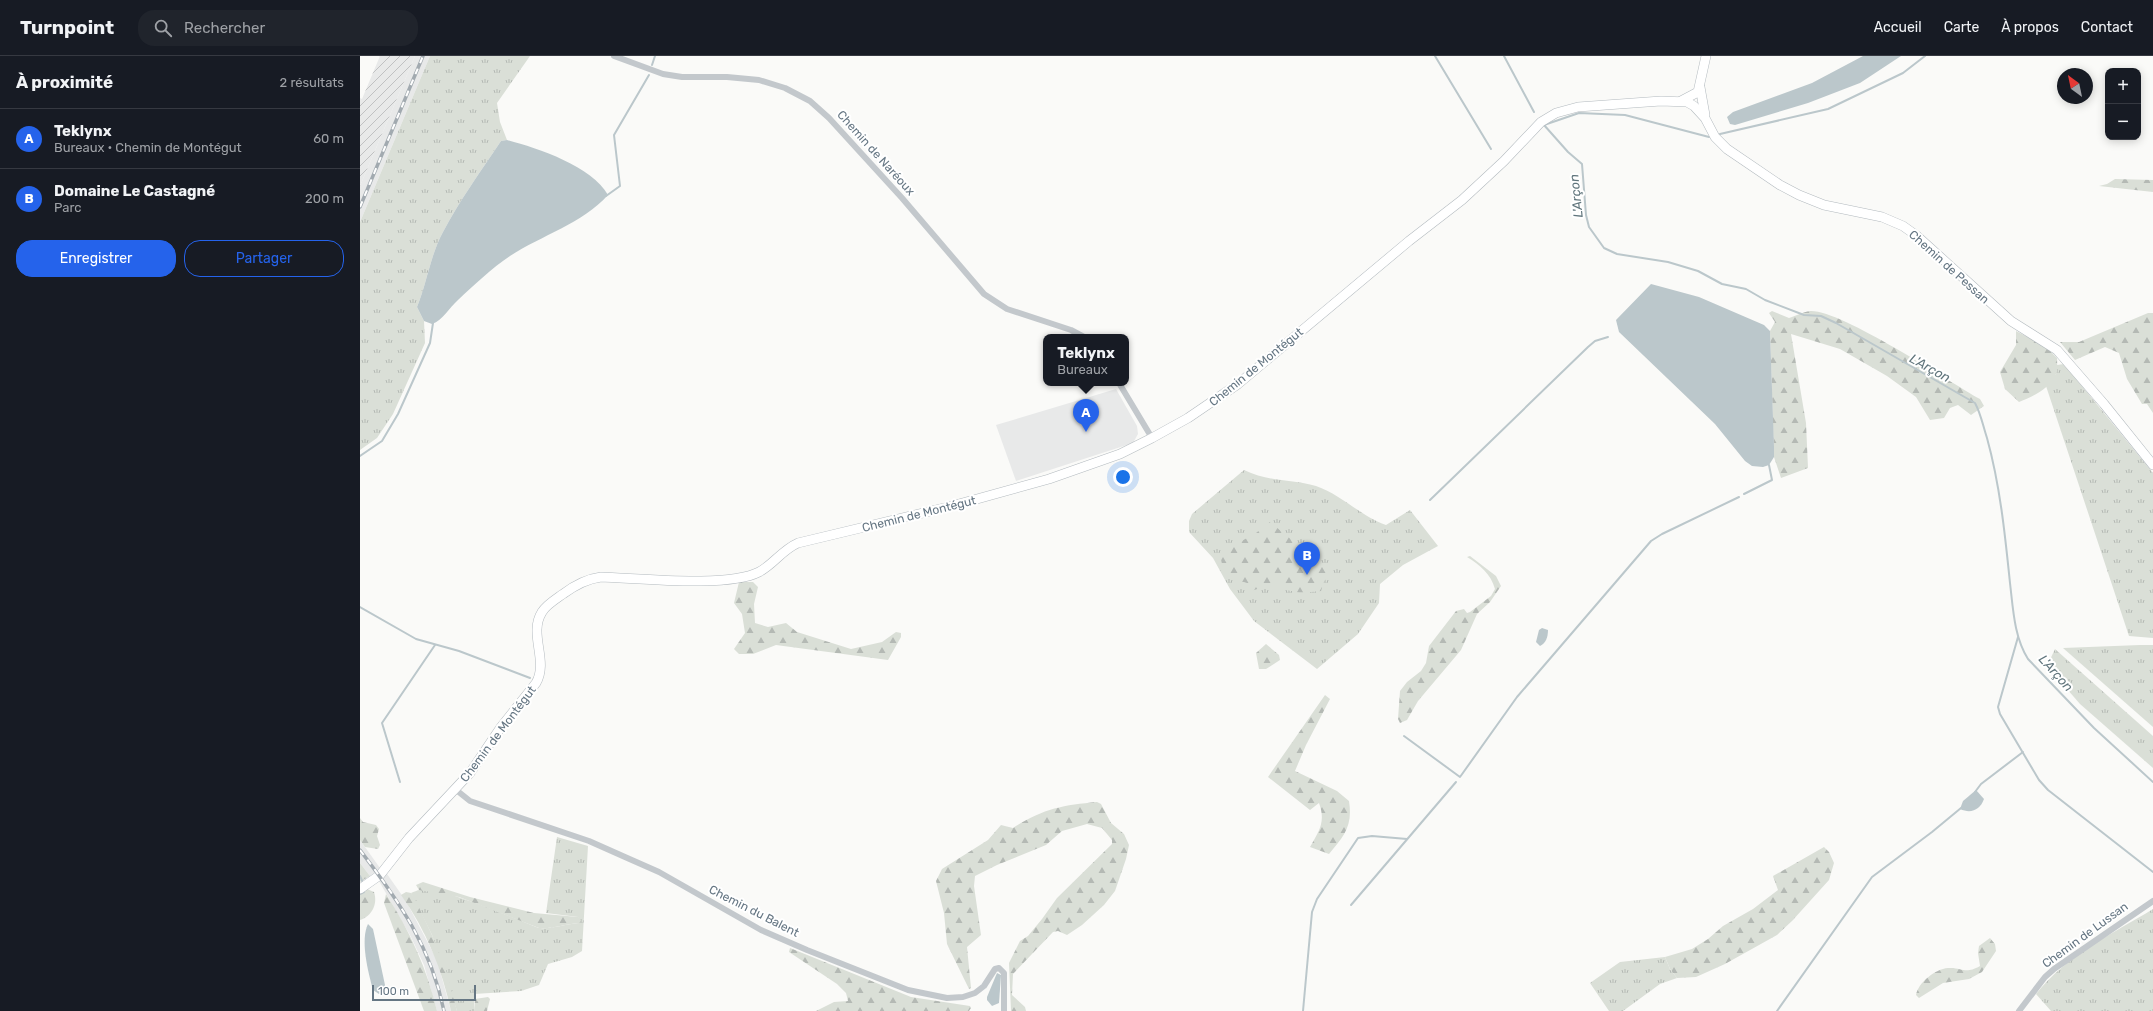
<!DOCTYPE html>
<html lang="fr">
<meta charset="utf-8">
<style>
:root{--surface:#171b24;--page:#20242c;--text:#f1f3f6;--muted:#9ea1a6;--line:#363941;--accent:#2563eb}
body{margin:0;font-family:Rubik,sans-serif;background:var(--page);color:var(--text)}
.controls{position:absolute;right:12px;top:12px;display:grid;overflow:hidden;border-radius:8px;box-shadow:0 2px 10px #0003}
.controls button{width:36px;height:36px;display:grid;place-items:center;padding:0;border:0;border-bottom:1px solid var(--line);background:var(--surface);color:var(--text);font:20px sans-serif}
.compass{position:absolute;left:1697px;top:12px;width:36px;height:36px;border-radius:50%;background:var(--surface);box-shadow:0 2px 10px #0003;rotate:327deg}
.scale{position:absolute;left:12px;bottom:10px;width:104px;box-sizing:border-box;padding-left:4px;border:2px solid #657683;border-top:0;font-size:11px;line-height:14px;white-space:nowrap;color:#657683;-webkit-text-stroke:3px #fff;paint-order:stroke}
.you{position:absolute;left:763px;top:421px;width:14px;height:14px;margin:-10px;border:3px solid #fff;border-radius:50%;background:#1a73e8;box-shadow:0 0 0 6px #1a73e833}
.badge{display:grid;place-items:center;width:26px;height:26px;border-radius:50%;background:var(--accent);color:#fff;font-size:13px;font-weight:700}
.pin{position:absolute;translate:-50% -33px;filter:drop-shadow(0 1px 2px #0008)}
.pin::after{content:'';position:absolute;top:21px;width:14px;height:12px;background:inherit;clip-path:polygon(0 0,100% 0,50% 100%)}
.popup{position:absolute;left:683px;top:278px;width:86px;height:52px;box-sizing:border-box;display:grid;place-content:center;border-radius:8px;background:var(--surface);filter:drop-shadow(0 1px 3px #0005);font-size:13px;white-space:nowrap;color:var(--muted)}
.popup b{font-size:15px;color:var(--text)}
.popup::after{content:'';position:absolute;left:50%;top:100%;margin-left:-8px;border:8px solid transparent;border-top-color:var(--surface)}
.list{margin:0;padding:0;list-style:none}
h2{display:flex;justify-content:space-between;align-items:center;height:52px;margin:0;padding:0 16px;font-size:17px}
h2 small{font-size:13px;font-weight:400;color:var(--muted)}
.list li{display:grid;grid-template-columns:26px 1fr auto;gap:12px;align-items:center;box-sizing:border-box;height:60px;padding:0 16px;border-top:1px solid var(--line)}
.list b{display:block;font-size:15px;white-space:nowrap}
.list p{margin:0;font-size:13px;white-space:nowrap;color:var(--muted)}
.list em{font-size:13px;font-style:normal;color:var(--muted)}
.actions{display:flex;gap:8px;padding:12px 16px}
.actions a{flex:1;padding:9px 0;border:1px solid var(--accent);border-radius:16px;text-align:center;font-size:14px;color:var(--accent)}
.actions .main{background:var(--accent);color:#fff}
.icon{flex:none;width:22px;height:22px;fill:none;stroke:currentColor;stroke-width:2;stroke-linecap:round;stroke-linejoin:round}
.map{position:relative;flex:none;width:1793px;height:955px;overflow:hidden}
header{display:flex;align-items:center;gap:24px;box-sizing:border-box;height:56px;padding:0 20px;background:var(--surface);border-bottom:1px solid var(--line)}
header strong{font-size:19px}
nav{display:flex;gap:22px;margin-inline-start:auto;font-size:14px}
.search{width:280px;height:36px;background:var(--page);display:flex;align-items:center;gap:10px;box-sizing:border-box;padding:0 14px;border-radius:16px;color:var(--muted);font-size:15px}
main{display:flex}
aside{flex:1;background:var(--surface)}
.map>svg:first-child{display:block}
</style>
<header>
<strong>Turnpoint</strong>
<div class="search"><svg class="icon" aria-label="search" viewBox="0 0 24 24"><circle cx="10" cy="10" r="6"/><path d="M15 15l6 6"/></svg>Rechercher</div>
<nav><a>Accueil</a><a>Carte</a><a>À propos</a><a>Contact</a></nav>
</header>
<main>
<aside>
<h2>À proximité<small>2 résultats</small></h2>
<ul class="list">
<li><span class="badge">A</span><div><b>Teklynx</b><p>Bureaux · Chemin de Montégut</p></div><em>60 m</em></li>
<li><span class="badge">B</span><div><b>Domaine Le Castagné</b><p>Parc</p></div><em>200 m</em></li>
</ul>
<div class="actions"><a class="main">Enregistrer</a><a>Partager</a></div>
</aside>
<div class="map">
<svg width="1793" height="955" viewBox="0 0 1793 955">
<defs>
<pattern id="industrial-furrows" width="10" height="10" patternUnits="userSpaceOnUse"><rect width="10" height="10" fill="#e8e9e9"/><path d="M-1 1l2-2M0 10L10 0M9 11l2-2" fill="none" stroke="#c0c1c2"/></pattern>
<pattern id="grass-tufts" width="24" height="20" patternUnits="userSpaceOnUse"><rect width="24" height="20" fill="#dadfd7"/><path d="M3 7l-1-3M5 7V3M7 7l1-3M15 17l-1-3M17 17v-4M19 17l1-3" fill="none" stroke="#b4b9b4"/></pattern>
<pattern id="forest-firs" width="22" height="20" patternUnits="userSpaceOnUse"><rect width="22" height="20" fill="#dadfd7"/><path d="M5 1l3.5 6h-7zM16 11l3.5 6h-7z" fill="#b4b9b4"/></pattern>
</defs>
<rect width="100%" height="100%" fill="#fafaf8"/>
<!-- built -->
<g fill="#e8e9e9">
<path d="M55,0H70L0,166V130Z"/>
<path d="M756,333L777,370L778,378L773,387L656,425L636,369Z"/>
<path d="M0,784L20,812L10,820L0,807Z"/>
<path d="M27,818L46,845L77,904L91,955H77L64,909L51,881L19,825Z"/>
</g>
<!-- industrial -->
<path fill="url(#industrial-furrows)" d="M20,0H55L0,130V42L2,43Z"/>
<!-- grass -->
<g fill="url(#grass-tufts)">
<path d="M70,0H170L137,47L140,66L147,84L141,85C121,115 99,145 83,176C70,200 67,227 57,251L64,265L65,287L33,358L17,382L0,394V166Z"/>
<path d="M1704,308L1793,417V582L1769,580L1686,330L1696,318L1697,309Z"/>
<path d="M884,414C908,426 931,423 956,430C982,439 1002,461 1026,469L1050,454L1078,490L1043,509L1020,528L1019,547L998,578L957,613L894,565L870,533L853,502L829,476V465L832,458Z"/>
<path d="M1780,589H1793V671L1703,592Z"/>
<path d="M1695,593L1793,680V712L1720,648L1687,610Z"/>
<path d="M197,781L228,790L222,895L212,901L188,908L179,929L161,935L114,938V955H97L72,879L51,837C54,836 57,834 60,834C82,830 155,863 179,872C193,873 205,868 219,867L218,861L186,857Z"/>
<path d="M1793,853V955H1691L1676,938C1707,899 1752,878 1793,853Z"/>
<path d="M1305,901L1310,913L1317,922L1300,928L1263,955H1249L1230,927L1260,906Z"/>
</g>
<!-- forest -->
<g fill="url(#forest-firs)">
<path d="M1755,123L1793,124V136L1739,130L1747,128Z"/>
<path d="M1412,255L1429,262C1435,260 1443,256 1450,255C1480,253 1588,325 1620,343L1624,350L1611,359L1598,349L1590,352L1584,362L1570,364L1556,341L1527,320L1480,293L1431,278L1446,367L1448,412L1421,422L1414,401L1410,275L1415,266L1409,257Z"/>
<path d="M1788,257H1793V357L1787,348H1782L1767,323L1759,297L1745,291L1715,304L1700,286H1719Z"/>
<path d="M1656,275L1686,291L1697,302C1697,307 1698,313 1696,318C1691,332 1672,341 1659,346L1645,333L1640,316L1656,289Z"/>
<path d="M910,466L973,518L964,525L961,535C941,537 932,538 913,528L891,535L887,527C883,525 879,526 875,525C864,522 861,505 860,497L896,477Z"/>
<path d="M1110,500L1136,520L1141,530L1130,546L1117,558L1101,594L1058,645L1047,664L1040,667L1038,663L1040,635L1047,626L1061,615L1066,607L1069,590L1096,555L1104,553L1107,557L1110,556L1131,540L1135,533C1131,518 1120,509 1107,501Z"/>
<path d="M379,526H393L398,531L394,548L395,567L408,571L426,567L437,576L491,593L522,586L536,576L541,577V581L528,604L416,589L393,598H379L374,593L385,577L382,558L374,547Z"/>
<path d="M906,588L919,599L920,604L906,613H899L896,597Z"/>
<path d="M965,639L970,643L946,689L935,715L977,735L989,745C993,770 984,780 969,798L950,791C959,775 966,766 959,747L950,754L908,721Z"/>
<path d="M737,746L741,748L751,767L764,778L769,789L766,803L755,835L744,849L722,869L707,879L698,875L693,876L653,918L652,939L665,951L666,955H651L649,907L660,885L668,880L682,863L697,842L752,788V784L742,772L727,768L702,775L686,789L637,809L615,820L614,830L621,879L607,891L611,932L609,933L587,888L584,857L576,825L582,813L628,784L641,769L653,772C682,753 703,749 737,746Z"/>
<path d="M0,762L3,766L16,769L19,773L17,780L20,789L18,793L5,791L0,784Z"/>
<path d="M1464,791L1469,796L1474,807L1469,824L1432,865L1417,879L1365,908L1336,921L1317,922L1310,913L1305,901L1332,893L1348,883L1363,870L1393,853L1418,834L1413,820Z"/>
<path d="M0,807L10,820L0,826Z"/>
<path d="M63,826L110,841L174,857L218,861L221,864L219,867C205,868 193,873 179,872L99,841L59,834L56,829Z"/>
<path d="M7,833L14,836C18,848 12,860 0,864V837Z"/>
<path d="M46,836L51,837L54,841L72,879L86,914L97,955H91C82,913 66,874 41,839Z"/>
<path d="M26,838C50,875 67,913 77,955H64L24,847Z"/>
<path d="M1630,882L1635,888L1636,895L1622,916L1609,923L1583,927L1559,942L1556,939C1558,927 1575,913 1588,912C1603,911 1604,919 1620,910L1618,897L1619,890Z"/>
<path d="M430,892L551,941L610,950L611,952L609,955H456L474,946L488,945L486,937L477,928L429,896Z"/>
<path d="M128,941L130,943L127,955H114L115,943Z"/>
</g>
<!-- water -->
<g fill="#bbc7cb">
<path d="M1503,0H1541L1500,27L1448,47L1375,69L1370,68L1367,61L1373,56L1452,27Z"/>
<path d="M147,84C177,92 232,110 248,139C222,168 182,179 150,200C132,212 114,229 98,244C89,252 83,264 72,268L64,265L57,251C67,227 70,200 83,176C99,145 121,115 141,85Z"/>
<path d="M1291,228L1339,241L1404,269L1410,275L1414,391V401L1409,409L1403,411L1392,410L1385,405L1355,368L1259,276L1256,264Z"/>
<path d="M1182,572L1188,574C1188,581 1186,587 1180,590L1176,586L1179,574Z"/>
<path d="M1616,734L1624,743C1620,754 1611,758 1600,753L1603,745Z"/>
<path d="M8,868L13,873L25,929L22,937L19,938L13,934C8,916 0,884 8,868Z"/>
<path d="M637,917L641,919L639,947L632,950L627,944V941Z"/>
</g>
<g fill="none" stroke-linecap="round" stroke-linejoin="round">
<!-- stream -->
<g stroke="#bbc7cb" stroke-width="2">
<path d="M1075,0L1131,93"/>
<path d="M1144,0L1174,56"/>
<path d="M292,9L295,0"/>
<path d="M1360,78L1468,53L1543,17L1565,0"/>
<path d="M1349,81L1265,59L1219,57L1184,69L1208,96L1222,108L1226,159L1229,171L1244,192L1257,198L1308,206L1338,215L1362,228L1386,233L1405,244L1444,259L1461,260L1476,267L1615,347C1621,358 1623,370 1627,382C1640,429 1645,478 1650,527C1653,552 1654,581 1668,603L1734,672L1793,726"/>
<path d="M246,140L260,130L254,79L289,19"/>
<path d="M0,400L22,385L38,358L70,287L73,267"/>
<path d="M1384,438L1412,424L1409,409"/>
<path d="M1070,444L1228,291L1235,285L1248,281"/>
<path d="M0,551L56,583L99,595L170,622"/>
<path d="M1658,581L1638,651L1640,658L1679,724L1688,734L1793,816"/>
<path d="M1044,680L1100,721L1157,641L1291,485L1302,478L1379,441"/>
<path d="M40,726L22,667L75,589"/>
<path d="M1615,736L1621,728L1663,696"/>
<path d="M0,820L3,827"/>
<path d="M0,838L4,836"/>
<path d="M991,849L1096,726"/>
<path d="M943,955L952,856L957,843L998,782L1012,780L1047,783"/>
<path d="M1417,955L1512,821L1572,776L1601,752"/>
</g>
<defs>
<g id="secondary">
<path d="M1340,31L1345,59"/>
<path d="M1321,45L1338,36L1346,0"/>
<path d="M0,833L20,819L49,782L110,717L141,671L176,627C189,605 168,578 182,556C186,549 196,543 203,538C215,529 226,523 241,521C278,522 368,532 399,516C414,508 422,494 438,487L588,451L689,423L760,398L792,382L828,362L878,328L1049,185L1102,144L1144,105L1181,66L1196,57L1218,51L1301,45L1327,46L1334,50L1345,62L1355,81L1367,93L1420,129L1439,139L1464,149L1522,161L1543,170L1557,180L1651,265L1697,294L1744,348L1793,409"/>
</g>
</defs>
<!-- secondary casing -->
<use href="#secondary" stroke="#b3babf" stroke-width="10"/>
<!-- street -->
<g stroke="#c3c8cc" stroke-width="6">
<path d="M254,0L303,18L322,21H367L399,24L425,32L450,45L469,62L542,142L624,238L647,253L711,274L724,281"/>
<path d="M759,327L792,382"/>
<path d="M95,733L110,745L229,785L265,801L299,816L401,874L447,894L548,934L587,942L603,941L615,937L624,930L635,913L639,912L644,917V955"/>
<path d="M1659,955L1685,921L1694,913L1793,845"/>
</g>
<!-- secondary -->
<use href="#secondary" stroke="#fff" stroke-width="9"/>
<defs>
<g id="rail">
<path d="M0,151L63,0"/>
<path d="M0,794C39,845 71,891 84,955"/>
</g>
</defs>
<!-- rail casing -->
<use href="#rail" stroke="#a2aab0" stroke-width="3.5"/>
<!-- rail -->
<use href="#rail" stroke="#fff" stroke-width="2" stroke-dasharray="6" stroke-linecap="butt"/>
</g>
<g text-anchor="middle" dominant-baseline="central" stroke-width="4" stroke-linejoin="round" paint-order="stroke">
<!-- street labels -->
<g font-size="12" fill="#657683" stroke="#fff">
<text transform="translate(516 97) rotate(48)">Chemin de Naréoux</text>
<text transform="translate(1589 211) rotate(42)">Chemin de Pessan</text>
<text transform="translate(896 311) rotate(-39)">Chemin de Montégut</text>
<text transform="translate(559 458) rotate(-14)">Chemin de Montégut</text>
<text transform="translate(138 678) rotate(-53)">Chemin de Montégut</text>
<text transform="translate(394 855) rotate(27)">Chemin du Balent</text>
<text transform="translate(1725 879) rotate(-36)">Chemin de Lussan</text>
</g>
<!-- water labels -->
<g font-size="13" font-style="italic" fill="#60757c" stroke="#fff">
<text transform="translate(1216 140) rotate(-96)">L'Arçon</text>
<text transform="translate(1570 312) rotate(29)">L'Arçon</text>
<text transform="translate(1696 617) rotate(48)">L'Arçon</text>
</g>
</g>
</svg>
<div class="controls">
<button>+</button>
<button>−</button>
</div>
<svg class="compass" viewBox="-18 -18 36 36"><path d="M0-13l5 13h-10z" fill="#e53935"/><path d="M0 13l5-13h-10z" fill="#9ea1a6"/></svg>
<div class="scale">100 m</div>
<div class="you"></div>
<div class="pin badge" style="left:726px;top:376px">A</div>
<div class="popup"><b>Teklynx</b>Bureaux</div>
<div class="pin badge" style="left:947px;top:519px">B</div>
</div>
</main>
